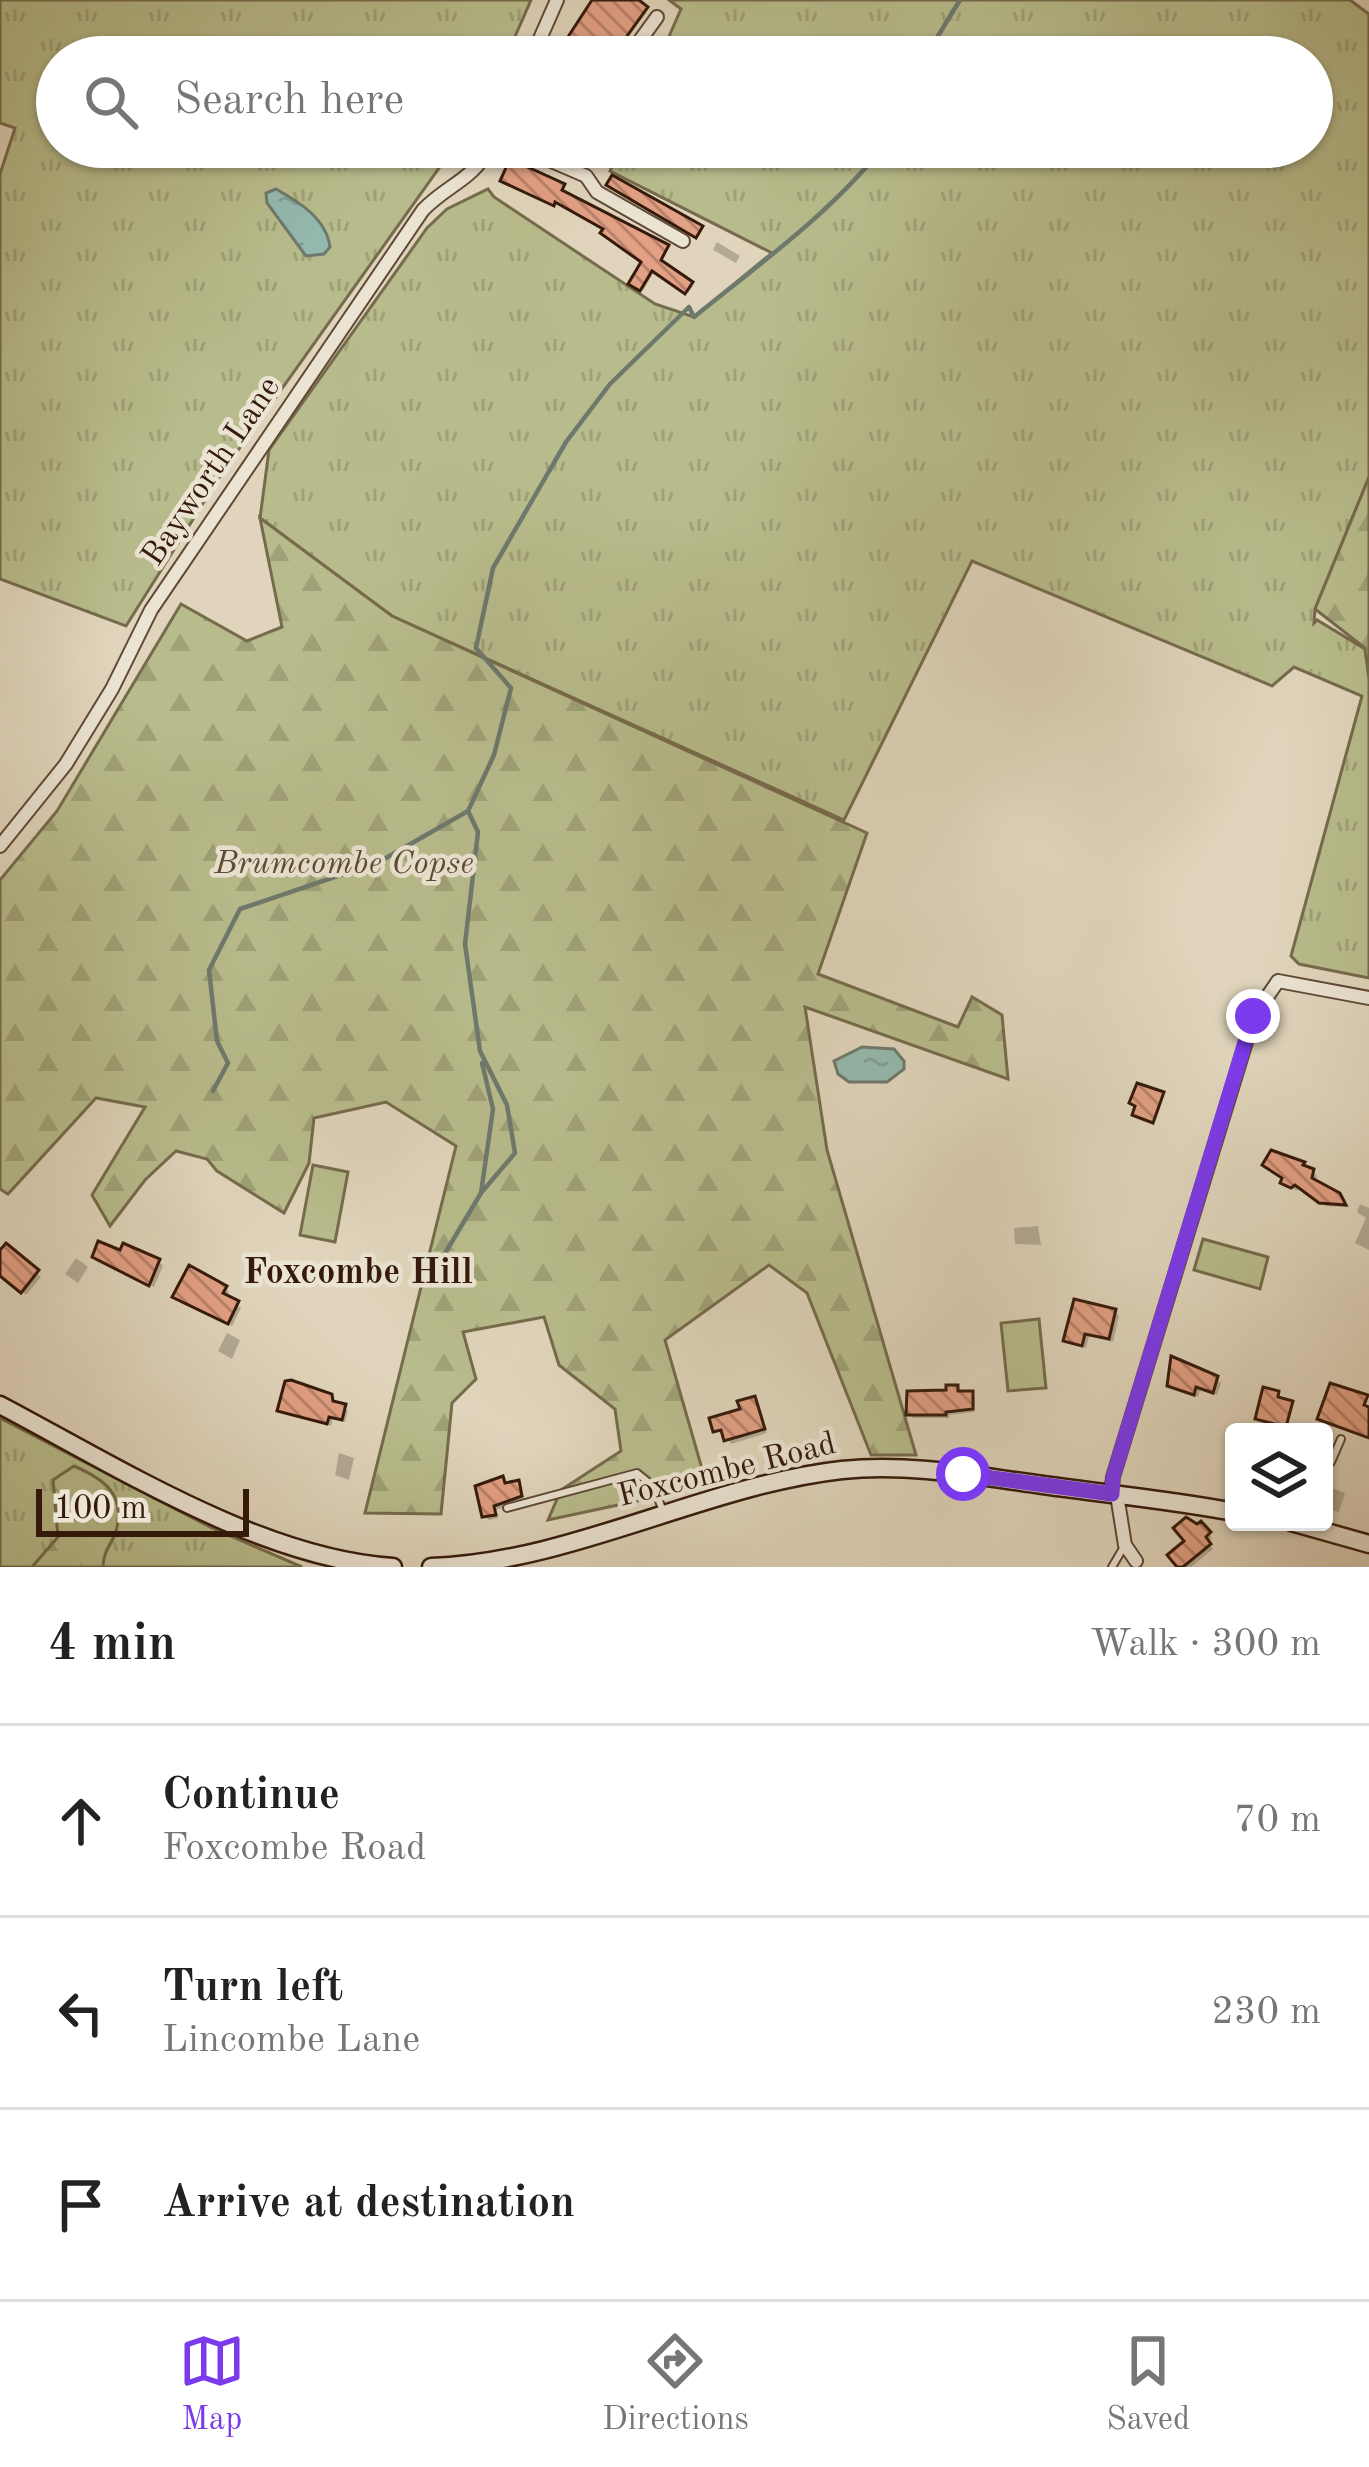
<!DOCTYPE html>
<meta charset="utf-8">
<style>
:root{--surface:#fff;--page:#f6f6f6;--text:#222;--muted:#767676;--line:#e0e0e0;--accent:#7c3aed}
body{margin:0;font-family:"Old Standard TT",serif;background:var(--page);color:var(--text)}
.controls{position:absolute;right:36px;bottom:36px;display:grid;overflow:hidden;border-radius:12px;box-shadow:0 3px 9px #0004}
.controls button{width:108px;height:108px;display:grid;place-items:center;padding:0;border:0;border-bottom:3px solid var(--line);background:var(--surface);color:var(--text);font:60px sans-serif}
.scale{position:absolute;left:36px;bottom:30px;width:213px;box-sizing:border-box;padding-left:12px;border:6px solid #351a0b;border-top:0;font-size:33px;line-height:42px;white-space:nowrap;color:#351a0b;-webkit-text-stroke:9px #ebe4d3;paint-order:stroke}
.stop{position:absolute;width:36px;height:36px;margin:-27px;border:9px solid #7c3aed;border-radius:50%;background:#fff}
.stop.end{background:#7c3aed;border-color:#fff;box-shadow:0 3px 12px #0008}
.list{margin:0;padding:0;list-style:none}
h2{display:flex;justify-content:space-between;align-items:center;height:156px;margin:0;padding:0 48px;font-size:51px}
h2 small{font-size:39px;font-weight:400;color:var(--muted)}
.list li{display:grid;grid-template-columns:78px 1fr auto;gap:36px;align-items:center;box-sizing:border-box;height:192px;padding:0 48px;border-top:3px solid var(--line)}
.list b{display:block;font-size:45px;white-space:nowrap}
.list p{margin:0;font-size:39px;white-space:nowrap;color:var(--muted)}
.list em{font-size:39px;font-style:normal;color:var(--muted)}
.icon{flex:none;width:66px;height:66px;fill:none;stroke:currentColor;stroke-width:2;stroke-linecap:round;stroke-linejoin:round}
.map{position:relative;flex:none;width:1369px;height:1567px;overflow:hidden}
.search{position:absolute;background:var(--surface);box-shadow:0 3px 9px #0004;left:36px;right:36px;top:36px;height:132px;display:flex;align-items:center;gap:30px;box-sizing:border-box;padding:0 42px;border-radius:66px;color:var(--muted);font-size:45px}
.sheet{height:732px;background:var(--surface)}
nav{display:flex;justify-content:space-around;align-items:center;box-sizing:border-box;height:168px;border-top:3px solid var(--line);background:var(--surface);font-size:33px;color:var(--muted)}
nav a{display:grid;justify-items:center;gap:6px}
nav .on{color:var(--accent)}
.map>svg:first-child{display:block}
</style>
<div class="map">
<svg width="1369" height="1567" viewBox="0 0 1369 1567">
<defs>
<pattern id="grass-tufts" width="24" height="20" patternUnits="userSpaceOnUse" patternTransform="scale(3)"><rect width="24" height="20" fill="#b8bc8c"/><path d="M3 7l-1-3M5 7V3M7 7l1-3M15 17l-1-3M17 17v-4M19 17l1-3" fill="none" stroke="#9fa177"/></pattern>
<pattern id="forest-firs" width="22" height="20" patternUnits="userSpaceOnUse" patternTransform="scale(3)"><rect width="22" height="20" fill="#b8bc8c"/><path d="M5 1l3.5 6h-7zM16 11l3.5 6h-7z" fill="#9fa177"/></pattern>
<pattern id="water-ripples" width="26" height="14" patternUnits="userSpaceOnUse" patternTransform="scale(3)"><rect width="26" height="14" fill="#94b9ae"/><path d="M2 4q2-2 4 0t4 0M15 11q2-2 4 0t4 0" fill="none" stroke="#809e94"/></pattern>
<pattern id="building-back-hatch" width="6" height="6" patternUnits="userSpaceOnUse" patternTransform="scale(3)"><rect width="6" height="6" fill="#e2a084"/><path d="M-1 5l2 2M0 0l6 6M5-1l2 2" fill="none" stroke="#b8826a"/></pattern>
</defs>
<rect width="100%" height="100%" fill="#e0d5bc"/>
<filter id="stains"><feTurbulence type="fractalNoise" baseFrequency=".00167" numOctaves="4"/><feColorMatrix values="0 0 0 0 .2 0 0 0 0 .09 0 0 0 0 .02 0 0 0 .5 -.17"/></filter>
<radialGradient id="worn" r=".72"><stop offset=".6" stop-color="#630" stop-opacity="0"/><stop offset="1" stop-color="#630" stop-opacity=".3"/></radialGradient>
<!-- grass -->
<g fill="url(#grass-tufts)" stroke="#766b4c" stroke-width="3">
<path d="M0,0H531L506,57H57V147H454L224,470L126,626L0,579V174L15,128L0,123Z"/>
<path d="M669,0H1350L1369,14V477L1315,609L1314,623L1317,620L1365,649L1369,678V978L1299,964L1291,956L1362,696L1294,667L1272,686L972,561L844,820L392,616L260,518L269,450L427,228L447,209L488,189L494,197L655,304L694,317L772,253L610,171L621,147H1312V57H660L681,9Z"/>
<path d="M0,1418L212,1528L302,1567H0Z"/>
</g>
<!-- forest -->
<g fill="url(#forest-firs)" stroke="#766b4c" stroke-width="3">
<path d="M1369,477V678L1365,648L1315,609Z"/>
<path d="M260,518L392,616L867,833L818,974L958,1027L972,997L1002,1015L1008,1079L805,1007L827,1150L916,1455H871L807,1293L769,1265L665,1340L707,1486L548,1520L561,1490L621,1451L615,1409L559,1365L544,1317L463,1332L476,1379L452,1403L441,1514L365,1513L456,1146L386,1102L314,1118L309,1163L284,1213L217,1171L207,1159L176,1151L145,1180L110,1226L92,1195L145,1107L96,1098L8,1194L0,1189V880L57,811L181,604L247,641L282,627Z"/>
<path d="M74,1466C104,1479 126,1494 116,1531C112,1545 103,1551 103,1567H32L58,1537L53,1480Z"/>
</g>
<!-- park -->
<g fill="#b8bc8c" stroke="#766b4c" stroke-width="3">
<path d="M313,1165L348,1172L335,1242L300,1235Z"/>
<path d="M1203,1239L1268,1257L1260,1289L1194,1270Z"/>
<path d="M1039,1319L1046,1388L1008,1391L1001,1323Z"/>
</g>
<!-- water -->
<g fill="url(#water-ripples)" stroke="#6e796d" stroke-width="3">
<path d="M276,189C299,202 326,218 330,247L324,254L306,256L267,203L266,193Z"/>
<path d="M862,1047L894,1049L904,1061V1069L887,1082H849L838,1074L834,1061Z"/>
</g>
<!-- shadow -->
<g fill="#0003">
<path d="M587,147H608L599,164L583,155Z"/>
<path d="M506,182L563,186L562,193L668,248L661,263L693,286L688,293L655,270L643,291L632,283L645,262L606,229L558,202L556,206Z"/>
<path d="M717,242L740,256L736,263L713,250Z"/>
<path d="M1312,1172L1317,1176L1315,1183L1347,1207L1326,1206L1300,1187L1297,1191L1288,1186Z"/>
<path d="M1360,1204L1369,1208V1250L1355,1243L1366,1218L1357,1212Z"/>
<path d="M1038,1226L1041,1245L1015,1244L1014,1228Z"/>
<path d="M6,1247L41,1277L26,1295L0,1273V1254Z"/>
<path d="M76,1258L88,1267L78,1283L65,1274Z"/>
<path d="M99,1260L159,1262L163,1266L154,1287Z"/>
<path d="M225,1288L229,1292L226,1298L241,1308L232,1326L180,1301Z"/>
<path d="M1115,1312L1119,1316L1113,1342L1089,1336L1086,1348L1067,1340Z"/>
<path d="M227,1333L240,1340L232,1359L218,1351Z"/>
<path d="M1216,1379L1221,1383L1217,1395L1200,1390L1198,1397L1170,1385Z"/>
<path d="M957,1388L975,1398V1412L949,1415V1418H913L909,1414Z"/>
<path d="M1278,1394V1400L1293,1405L1288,1425L1300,1432H1285L1287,1426L1260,1419Z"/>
<path d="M331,1397L348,1411L345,1422L333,1419L331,1426L281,1410Z"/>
<path d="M754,1399L767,1433L731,1444L725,1433L715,1430Z"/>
<path d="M339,1453L354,1458L349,1480L335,1475Z"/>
<path d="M503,1480L508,1485L518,1483L525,1500L496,1510L498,1518L489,1520L485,1516Z"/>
<path d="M1324,1485L1345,1493L1339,1512L1324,1508Z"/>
<path d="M1205,1529L1212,1538L1207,1542L1213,1549L1191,1567H1181Z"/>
</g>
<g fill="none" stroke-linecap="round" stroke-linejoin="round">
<!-- stream -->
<g stroke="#6e796d" stroke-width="4.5">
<path d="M925,57L960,0"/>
<path d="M213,1091L228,1063L217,1041L209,970L240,909L379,862L468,811L494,755L511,688L476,648L493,568L566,442L610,384L689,307L694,317C758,265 831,213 883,147"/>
<path d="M481,1193L493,1109L482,1063"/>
<path d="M435,1270L481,1193L515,1153L507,1105L480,1051L465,944L478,832L469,813"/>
</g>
</g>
<!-- building -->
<g fill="url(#building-back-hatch)" stroke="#351a0b" stroke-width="3">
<path d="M592,0H639L648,7L625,39L609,49L605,57H549L559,40L564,43Z"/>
<path d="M510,159L565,184L562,190L669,245L661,260L693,282L685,294L652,271L640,291L628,284L641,262L600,233L603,229L555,202L554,206L500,181Z"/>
<path d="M612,175L703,226L696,238L606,185Z"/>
<path d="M1137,1083L1164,1092L1153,1123L1132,1115L1135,1106L1129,1103Z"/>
<path d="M1271,1150L1305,1162L1303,1165L1314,1169L1312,1178L1340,1193L1346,1205L1319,1203L1295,1185L1291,1188L1280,1183L1282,1178L1262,1165Z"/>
<path d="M98,1241L120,1250L123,1243L160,1259L149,1286L92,1257Z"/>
<path d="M6,1243L39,1270L21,1293L0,1276V1250Z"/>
<path d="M189,1265L227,1286L223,1293L239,1301L228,1324L172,1297Z"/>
<path d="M1074,1299L1116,1309L1109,1339L1085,1334L1082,1346L1063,1341Z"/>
<path d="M1171,1356L1218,1376L1213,1393L1196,1387L1194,1395L1167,1386Z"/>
<path d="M291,1380L332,1394L333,1401L346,1404L342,1420L329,1417L327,1424L277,1411L285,1381Z"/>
<path d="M1330,1383L1368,1395L1364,1405L1369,1407V1438L1317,1419Z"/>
<path d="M946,1385H958V1391H973V1409L946,1412V1415H906L907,1391L946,1390Z"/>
<path d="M1263,1387L1279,1391L1278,1397L1293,1401L1286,1427L1255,1419Z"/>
<path d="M755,1396L765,1429L724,1441L721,1430L713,1432L709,1418L740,1409L737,1401Z"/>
<path d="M503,1476L505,1483L519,1480L522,1496L494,1506L496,1515L482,1517L475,1486Z"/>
<path d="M1186,1517L1197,1524L1201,1521L1211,1532L1206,1537L1211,1544L1183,1567H1177L1167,1555L1184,1541L1173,1528Z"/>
</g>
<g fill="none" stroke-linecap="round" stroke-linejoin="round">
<defs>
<g id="lane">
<path d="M1324,1460L1331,1462L1341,1439"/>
<path d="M507,1508L637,1473L653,1486L663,1511"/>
<path d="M1112,1567L1125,1545"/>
</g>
<g id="street">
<path d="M532,57L557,0"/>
<path d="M615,57L631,53L657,17"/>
<path d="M519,147L586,176L597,192L683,241"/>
<path d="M0,846L66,764L112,689L151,610L423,210C448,184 472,181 490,147"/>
<path d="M1111,1494L1113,1477L1254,1016L1278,981L1369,998"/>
<path d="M1117,1495L1125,1545L1136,1561"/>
</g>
<g id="secondary">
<path d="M0,1405C116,1466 262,1559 393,1567"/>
<path d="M1291,1522L1369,1544"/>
<path d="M431,1567C569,1563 706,1485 842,1470C909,1463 977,1476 1043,1485C1107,1494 1171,1500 1234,1512"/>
</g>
</defs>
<!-- lane casing -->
<use href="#lane" stroke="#604937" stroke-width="10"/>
<!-- street casing -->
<use href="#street" stroke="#604937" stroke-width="16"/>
<!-- secondary casing -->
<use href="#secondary" stroke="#351a0b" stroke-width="21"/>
<!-- lane -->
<use href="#lane" stroke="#ebe4d3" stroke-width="6"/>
<!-- street -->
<use href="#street" stroke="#ebe4d3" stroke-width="12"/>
<!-- secondary -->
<use href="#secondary" stroke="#ebe4d3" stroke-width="16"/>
</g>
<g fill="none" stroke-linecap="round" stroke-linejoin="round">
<!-- route -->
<path stroke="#7c3aed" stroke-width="15" d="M963,1474L1112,1494L1113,1477L1253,1016"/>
</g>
<g text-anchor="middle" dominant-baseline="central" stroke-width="9" stroke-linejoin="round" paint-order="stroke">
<!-- street labels -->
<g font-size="33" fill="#351a0b" stroke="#ebe4d3">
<text transform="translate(212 472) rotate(-56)">Bayworth Lane</text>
<text transform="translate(727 1471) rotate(-14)">Foxcombe Road</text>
</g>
<!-- park labels -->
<g font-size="33" font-style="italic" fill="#5c4b32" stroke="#ebe4d3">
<text x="344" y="864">Brumcombe Copse</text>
</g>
<!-- neighbourhood labels -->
<g font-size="36" font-weight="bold" fill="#351a0b" stroke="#ebe4d3">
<text x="358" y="1274">Foxcombe Hill</text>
</g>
</g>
<rect width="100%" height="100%" filter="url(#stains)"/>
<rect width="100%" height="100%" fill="url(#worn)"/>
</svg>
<div class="controls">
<button><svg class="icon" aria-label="layers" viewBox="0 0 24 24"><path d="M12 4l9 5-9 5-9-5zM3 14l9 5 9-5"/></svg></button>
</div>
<div class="scale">100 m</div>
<div class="stop" style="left:963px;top:1474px"></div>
<div class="stop end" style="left:1253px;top:1016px"></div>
<div class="search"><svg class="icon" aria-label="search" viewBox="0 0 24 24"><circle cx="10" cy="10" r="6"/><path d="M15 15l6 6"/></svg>Search here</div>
</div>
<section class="sheet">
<h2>4 min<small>Walk · 300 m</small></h2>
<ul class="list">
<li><svg class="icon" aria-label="ahead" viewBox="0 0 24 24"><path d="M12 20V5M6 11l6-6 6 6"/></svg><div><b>Continue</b><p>Foxcombe Road</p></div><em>70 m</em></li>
<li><svg class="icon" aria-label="left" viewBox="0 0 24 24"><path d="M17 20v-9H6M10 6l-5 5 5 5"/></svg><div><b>Turn left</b><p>Lincombe Lane</p></div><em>230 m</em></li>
<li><svg class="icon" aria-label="arrive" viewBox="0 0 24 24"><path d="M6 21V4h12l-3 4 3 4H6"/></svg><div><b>Arrive at destination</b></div></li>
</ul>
</section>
<nav>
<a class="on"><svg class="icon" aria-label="map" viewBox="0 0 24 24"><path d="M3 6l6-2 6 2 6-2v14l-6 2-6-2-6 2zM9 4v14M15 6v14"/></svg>Map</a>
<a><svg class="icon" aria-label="directions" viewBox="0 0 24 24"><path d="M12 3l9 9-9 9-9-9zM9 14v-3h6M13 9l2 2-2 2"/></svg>Directions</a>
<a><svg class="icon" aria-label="saved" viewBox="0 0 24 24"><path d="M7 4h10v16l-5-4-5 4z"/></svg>Saved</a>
</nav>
